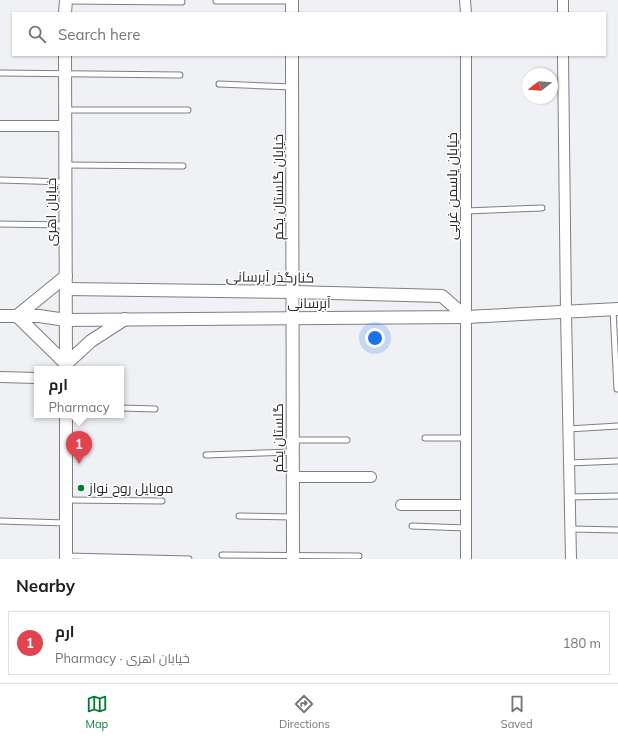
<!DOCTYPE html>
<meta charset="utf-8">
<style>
:root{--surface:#fff;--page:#f2f2f2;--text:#202124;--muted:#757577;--line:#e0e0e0;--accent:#037c33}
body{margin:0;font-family:Mulish,Cairo,sans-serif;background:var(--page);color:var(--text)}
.compass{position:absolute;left:522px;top:68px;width:36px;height:36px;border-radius:50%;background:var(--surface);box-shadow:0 1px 3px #0004;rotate:253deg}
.you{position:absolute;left:375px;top:338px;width:14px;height:14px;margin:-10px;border:3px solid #fff;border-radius:50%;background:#1a73e8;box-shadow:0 0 0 6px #1a73e833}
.badge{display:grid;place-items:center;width:26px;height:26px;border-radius:50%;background:var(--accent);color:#fff;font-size:13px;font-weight:700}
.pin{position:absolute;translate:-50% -33px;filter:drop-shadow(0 1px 2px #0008)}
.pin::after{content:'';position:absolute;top:21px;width:14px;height:12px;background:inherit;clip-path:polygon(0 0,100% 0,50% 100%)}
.popup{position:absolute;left:34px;top:366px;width:90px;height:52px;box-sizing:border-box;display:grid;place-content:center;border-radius:0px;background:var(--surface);filter:drop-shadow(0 1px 3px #0005);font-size:13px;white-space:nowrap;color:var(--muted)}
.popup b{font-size:15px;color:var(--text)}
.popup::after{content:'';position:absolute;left:50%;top:100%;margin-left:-8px;border:8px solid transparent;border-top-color:var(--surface)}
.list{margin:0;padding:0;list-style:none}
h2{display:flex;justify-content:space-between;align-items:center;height:52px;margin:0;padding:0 16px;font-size:17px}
h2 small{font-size:13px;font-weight:400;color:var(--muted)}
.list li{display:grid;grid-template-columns:26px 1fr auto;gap:12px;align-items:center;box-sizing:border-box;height:64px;margin:0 8px 8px;padding:0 8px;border:1px solid var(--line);border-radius:0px}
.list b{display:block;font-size:15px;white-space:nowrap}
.list p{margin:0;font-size:13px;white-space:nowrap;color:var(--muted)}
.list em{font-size:13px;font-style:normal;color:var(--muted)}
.icon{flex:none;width:22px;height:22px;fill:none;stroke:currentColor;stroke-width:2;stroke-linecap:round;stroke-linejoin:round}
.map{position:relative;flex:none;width:618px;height:559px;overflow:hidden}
.search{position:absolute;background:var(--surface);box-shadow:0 1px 3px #0004;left:12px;right:12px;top:12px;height:44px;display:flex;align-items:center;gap:10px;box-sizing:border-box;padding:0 14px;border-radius:0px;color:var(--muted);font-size:15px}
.sheet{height:124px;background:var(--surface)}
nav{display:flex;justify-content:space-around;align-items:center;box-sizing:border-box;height:56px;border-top:1px solid var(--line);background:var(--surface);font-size:11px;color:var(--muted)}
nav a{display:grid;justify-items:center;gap:2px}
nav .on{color:var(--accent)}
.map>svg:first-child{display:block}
</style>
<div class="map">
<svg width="618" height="559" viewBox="0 0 618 559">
<rect width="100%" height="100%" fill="#f0f1f5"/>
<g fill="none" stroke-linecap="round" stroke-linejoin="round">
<defs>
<g id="service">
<path d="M67,1L182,2"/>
<path d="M216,1H292"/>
<path d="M0,73L180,75"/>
<path d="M219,84L292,87"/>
<path d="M66,110H188"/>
<path d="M66,165L183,166"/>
<path d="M0,180L65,182"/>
<path d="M466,211L542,208"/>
<path d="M0,224L65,225"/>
<path d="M613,310L617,389"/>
<path d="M121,408L155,409"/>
<path d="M568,429L618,426"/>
<path d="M425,438H466"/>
<path d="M293,440H347"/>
<path d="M206,455L293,452"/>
<path d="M569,463L618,461"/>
<path d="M570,497L618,496"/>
<path d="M67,500L162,501"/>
<path d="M239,516L292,517"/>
<path d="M0,521L66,523"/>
<path d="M412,526L466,528"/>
<path d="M571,529L618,530"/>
<path d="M222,555L359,556"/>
<path d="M67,556L189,559"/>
</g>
<g id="minor">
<path d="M465,0L466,13"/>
<path d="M563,0V13"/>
<path d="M466,55V559"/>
<path d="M563,55L566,312L571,559"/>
<path d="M0,126H66"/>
<path d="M0,377L37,378"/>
<path d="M293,477H371"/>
<path d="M401,505H466"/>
</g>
<g id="tertiary">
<path d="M292,0V13"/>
<path d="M65,13L66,0"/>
<path d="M65,55L66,369"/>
<path d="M292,55L293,559"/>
<path d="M66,276L17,316L66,364L91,341L125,319"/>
<path d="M66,289L294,292L442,296L466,317"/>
<path d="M0,316H39L66,320L466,317L618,309"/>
<path d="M66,415V559"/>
</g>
</defs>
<!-- service casing -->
<use href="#service" stroke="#7e7f83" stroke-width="7"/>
<!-- minor casing -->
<use href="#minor" stroke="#7e7f83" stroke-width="12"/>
<!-- tertiary casing -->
<use href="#tertiary" stroke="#7e7f83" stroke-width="14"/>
<!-- service -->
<use href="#service" stroke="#fff" stroke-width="5"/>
<!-- minor -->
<use href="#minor" stroke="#fff" stroke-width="10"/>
<!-- tertiary -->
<use href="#tertiary" stroke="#fff" stroke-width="12"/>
</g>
<!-- markers -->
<circle fill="#037c33" stroke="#fff" stroke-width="1.5" cx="81" cy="488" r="4"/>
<g text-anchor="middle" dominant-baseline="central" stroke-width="3" stroke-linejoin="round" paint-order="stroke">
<!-- street labels -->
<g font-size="14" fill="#2b2c2d" stroke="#fff">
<text transform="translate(452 186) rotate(-90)">خیابان یاسمن غربی</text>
<text transform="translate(278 187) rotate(-90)">خیابان گلستان یکم</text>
<text transform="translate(51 212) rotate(-90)">خیابان اهری</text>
<text transform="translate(270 277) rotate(1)">کنارگذر آبرسانی</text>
<text x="309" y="303">آبرسانی</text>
<text transform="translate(278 438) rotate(-90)">گلستان یکم</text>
</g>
<!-- poi labels -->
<g font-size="14" fill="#2b2c2d" stroke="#fff" text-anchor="start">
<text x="89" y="488">موبایل روح نواز</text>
</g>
</g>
</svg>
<svg class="compass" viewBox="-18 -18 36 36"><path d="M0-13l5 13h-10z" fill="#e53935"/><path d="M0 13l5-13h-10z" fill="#757577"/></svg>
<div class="you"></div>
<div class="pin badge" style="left:79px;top:464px;background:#e0444e">1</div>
<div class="popup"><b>ارم</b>Pharmacy</div>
<div class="search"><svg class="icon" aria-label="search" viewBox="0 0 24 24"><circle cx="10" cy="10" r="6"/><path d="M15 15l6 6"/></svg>Search here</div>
</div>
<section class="sheet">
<h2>Nearby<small></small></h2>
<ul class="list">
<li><span class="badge" style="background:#e0444e">1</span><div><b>ارم</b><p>Pharmacy · خیابان اهری</p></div><em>180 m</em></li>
</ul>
</section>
<nav>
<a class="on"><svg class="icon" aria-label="map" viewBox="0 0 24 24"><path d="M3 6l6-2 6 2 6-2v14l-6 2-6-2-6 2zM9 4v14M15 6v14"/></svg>Map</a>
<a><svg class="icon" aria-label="directions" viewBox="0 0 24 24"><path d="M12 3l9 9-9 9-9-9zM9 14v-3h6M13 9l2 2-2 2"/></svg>Directions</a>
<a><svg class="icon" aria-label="saved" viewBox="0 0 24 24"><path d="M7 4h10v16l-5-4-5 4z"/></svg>Saved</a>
</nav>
